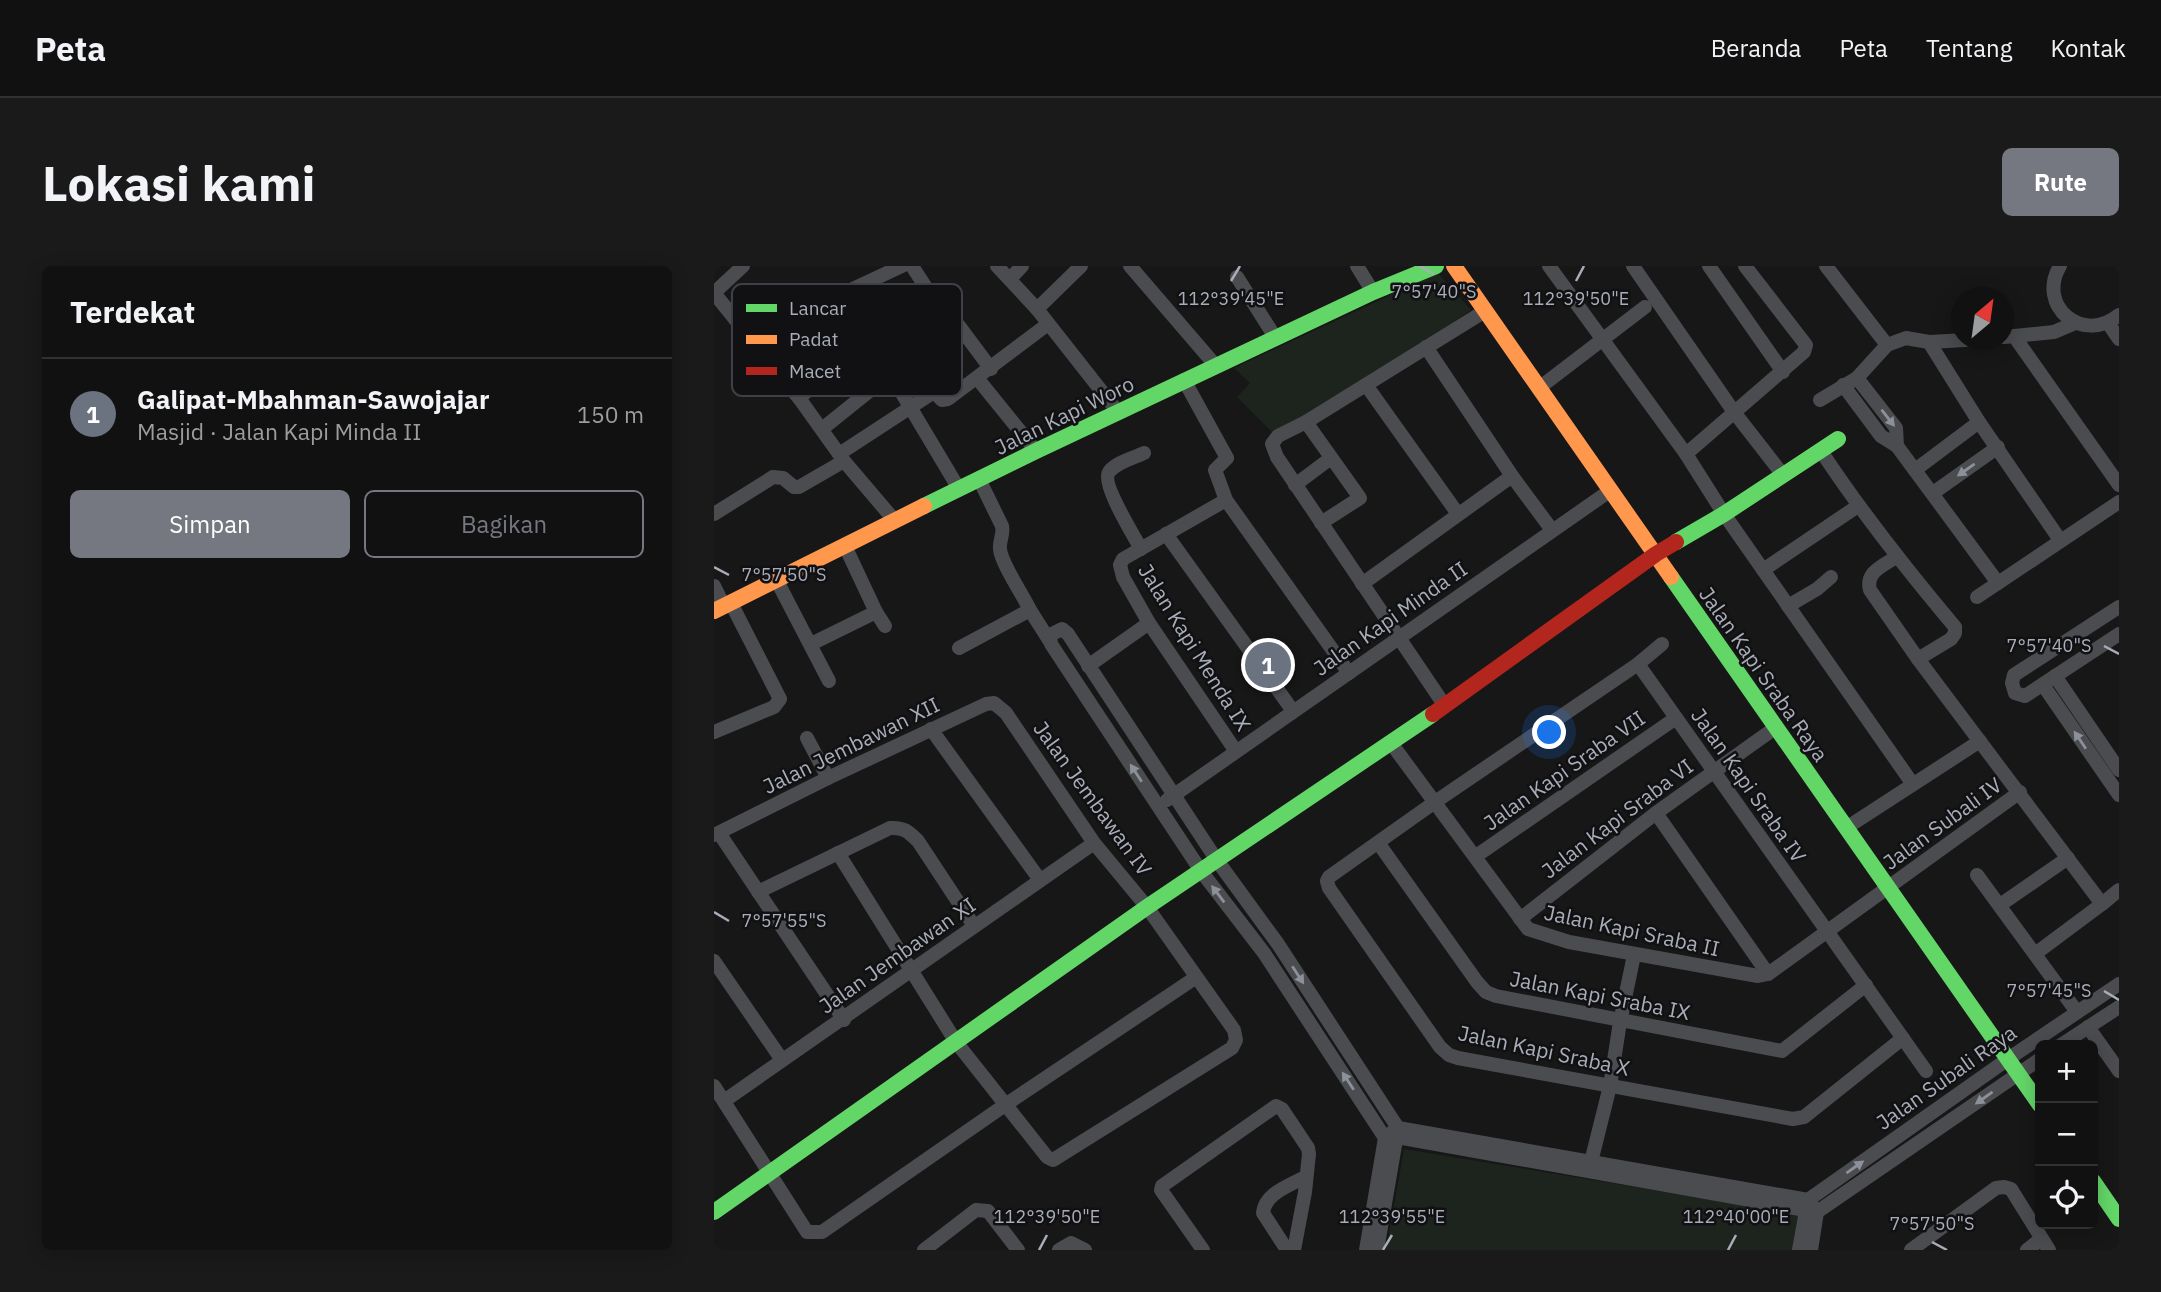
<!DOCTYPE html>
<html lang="id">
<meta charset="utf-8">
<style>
:root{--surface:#111;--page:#1a1a1a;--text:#f1f3f6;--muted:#9c9d9f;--line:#303131;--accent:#757880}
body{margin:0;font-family:"IBM Plex Sans",sans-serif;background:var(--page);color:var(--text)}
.controls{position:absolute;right:21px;bottom:21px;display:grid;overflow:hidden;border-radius:10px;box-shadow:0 4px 18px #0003}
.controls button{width:63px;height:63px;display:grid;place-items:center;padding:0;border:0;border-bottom:2px solid var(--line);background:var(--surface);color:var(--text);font:35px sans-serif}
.compass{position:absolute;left:1237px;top:21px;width:63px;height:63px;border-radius:50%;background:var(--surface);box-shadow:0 4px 18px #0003;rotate:29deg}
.you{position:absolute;left:836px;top:467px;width:24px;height:24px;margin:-18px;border:5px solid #fff;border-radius:50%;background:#1a73e8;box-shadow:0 0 0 10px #1a73e833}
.badge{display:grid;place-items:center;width:46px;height:46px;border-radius:50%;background:var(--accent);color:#fff;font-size:23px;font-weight:700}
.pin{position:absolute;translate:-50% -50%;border:4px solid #fff;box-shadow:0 2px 7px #0006}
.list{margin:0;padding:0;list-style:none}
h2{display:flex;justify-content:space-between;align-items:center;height:91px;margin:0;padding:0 28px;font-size:30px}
h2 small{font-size:23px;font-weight:400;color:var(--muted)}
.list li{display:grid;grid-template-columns:46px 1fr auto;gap:21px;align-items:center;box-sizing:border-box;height:112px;padding:0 28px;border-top:2px solid var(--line)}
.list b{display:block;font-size:26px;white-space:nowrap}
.list p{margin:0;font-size:23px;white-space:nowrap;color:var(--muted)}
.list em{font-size:23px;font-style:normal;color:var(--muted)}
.actions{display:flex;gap:14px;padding:21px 28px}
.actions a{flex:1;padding:16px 0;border:2px solid var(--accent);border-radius:10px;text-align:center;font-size:24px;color:var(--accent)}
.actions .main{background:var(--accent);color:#fff}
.icon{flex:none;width:38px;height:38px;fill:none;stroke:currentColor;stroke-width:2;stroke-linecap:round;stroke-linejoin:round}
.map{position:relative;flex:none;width:1405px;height:984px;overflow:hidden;border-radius:10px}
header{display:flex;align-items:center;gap:42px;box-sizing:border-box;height:98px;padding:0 35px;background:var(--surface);border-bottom:2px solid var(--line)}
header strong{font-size:33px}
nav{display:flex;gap:38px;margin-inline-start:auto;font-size:24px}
.intro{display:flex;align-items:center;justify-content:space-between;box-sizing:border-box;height:168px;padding:0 42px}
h1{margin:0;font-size:49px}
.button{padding:18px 32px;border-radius:10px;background:var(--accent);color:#fff;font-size:24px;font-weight:700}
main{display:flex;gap:42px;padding:0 42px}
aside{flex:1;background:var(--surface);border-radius:10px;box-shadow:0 4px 18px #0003}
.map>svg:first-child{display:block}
</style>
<header>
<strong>Peta</strong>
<nav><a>Beranda</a><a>Peta</a><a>Tentang</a><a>Kontak</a></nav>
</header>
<div class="intro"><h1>Lokasi kami</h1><a class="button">Rute</a></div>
<main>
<aside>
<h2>Terdekat<small></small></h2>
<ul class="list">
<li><span class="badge" style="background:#6b7280">1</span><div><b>Galipat-Mbahman-Sawojajar</b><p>Masjid · Jalan Kapi Minda II</p></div><em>150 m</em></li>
</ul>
<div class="actions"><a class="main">Simpan</a><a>Bagikan</a></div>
</aside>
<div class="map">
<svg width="1405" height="984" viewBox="0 0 1405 984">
<rect width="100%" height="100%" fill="#171717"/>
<!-- green -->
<g fill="#1d241e">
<path d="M724,7L757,44L704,81L560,168L523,131L536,117L520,102Z"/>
<path d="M690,883L1087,948L1080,984H672Z"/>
</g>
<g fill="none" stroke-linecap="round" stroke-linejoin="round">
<!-- street -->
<g stroke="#4b4c50" stroke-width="14">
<path d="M198,0L231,51L245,60L277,103"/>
<path d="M283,0L323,43L404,146"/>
<path d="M416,0L502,100"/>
<path d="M643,0L659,26"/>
<path d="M835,0L972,188L1010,248L1198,517"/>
<path d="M919,0L1020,146L1069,209"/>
<path d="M995,0L1069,106"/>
<path d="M1112,0L1173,79L1192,72L1215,76L1251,74"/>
<path d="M1346,0C1322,40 1369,79 1405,49"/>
<path d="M523,11L561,71"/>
<path d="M296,13L308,0"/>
<path d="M0,27L85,132L130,195L181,255"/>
<path d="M0,27L29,0"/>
<path d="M323,43L367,0"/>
<path d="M1394,57L1405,73"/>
<path d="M208,67L231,51"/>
<path d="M1300,70L1405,219"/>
<path d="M1290,71L1340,66L1361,57"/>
<path d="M1215,76L1265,156L1346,274"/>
<path d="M712,81L798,210L838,264"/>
<path d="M54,93L128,28L188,0"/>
<path d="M263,112L322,185"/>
<path d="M470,114L513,192L501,204L512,234L635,407"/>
<path d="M652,119L744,248"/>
<path d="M1129,119L1167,170L1183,180L1182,162L1143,112"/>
<path d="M825,122L931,41"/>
<path d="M85,132L144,82L196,48"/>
<path d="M1106,134L1143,112L1173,79"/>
<path d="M592,156L646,232L607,257"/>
<path d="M108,163L169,114L175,112L186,124L245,223"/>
<path d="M1183,180L1284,317L1405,236"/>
<path d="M1107,185C1148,247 1193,304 1241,361V367L1237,373L1204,393"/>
<path d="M125,188L220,126L228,134L234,133L334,58"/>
<path d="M972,188L1090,86L1092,79L1031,0"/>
<path d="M1201,204L1265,156"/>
<path d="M581,219L617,192"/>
<path d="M1219,227L1284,181"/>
<path d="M512,234L409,293L406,299L409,311L435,357L521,484"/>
<path d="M0,248L59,211L69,212L80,221H85L130,195"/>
<path d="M452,268L579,445"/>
<path d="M427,283C420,270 387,217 395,206C402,196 420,192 430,187"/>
<path d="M1182,291C1169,300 1151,306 1156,324L1204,393L1388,638L1405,624"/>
<path d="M1049,304L1144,240"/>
<path d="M63,315L115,415"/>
<path d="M648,318L798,210"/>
<path d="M0,320L10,340"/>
<path d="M1263,331L1284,317"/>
<path d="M1074,340L1103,323L1117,311"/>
<path d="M1405,341L1300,409L1298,417L1301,427L1311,430L1405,368"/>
<path d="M316,344L335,374"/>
<path d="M162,346L171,360"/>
<path d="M97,378L162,346L131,280"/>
<path d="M948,378L924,398L721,536L615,611L613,615L615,622L726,781L735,789L744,792L1079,853L1090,851L1189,772"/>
<path d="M245,382L316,344C309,329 287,297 286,283C285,274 290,269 288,260L265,213"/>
<path d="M924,398L1212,805"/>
<path d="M374,400L435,357"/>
<path d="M1341,410L1405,504"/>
<path d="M1329,419L1405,529"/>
<path d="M731,440L563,191L558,178L564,170L592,156L771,45"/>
<path d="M217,463L326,614"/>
<path d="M0,466L60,441L66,433L17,337"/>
<path d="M93,472L114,512"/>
<path d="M677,477L814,663L855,676L1044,710L1054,708L1306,526"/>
<path d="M453,534L897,224"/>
<path d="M942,547L1054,708"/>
<path d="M1132,562L1266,475"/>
<path d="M5,567L130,754"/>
<path d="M0,569L114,512L272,438L280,437L292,447L380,577L433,641L520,764L522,774L518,782L339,894L333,891L242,776L124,587"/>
<path d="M665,578L763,716L772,726L782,730L1068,785L1152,719"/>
<path d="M762,590L962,452"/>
<path d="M1263,609L1363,746"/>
<path d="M44,626L176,562C190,561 195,566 204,575L260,660"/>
<path d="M1286,639L1354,592"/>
<path d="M806,653L942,547L1061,462"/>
<path d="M1321,688L1388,638"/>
<path d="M0,695L68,794"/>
<path d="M1374,761L1405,805"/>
<path d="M1347,779L1405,741"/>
<path d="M0,820L93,966H108L291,839L481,712"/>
<path d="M10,835L380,577"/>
<path d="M678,866L684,862L1094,934L1103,946L1097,984"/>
<path d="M683,871L1103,946"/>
<path d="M875,904L896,820L906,756L920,689"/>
<path d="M1103,946L1326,793"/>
<path d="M210,984L262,944L274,945L304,984"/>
<path d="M345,984L357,977L371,984"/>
<path d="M489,984L447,924L448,920L562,840L568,843L594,882L595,888L591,926L580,984"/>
<path d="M573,984L549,947C551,927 575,920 591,911"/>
<path d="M652,984L671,872"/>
<path d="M663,984L684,862L564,678L502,593L354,368L348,363L336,369L337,378L487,605L550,687L671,872"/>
<path d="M1085,984L1094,934L1294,793L1405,718"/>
<path d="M1197,984L1282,922L1290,921L1297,923L1335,984"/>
<path d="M1313,984L1327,973"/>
</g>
<!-- fast -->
<g stroke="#63d668" stroke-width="16">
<path d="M210,240L322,185L659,26L722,0"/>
<path d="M962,276L1010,248L1124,173"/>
<path d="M957,311L1326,839"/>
<path d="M1379,915L1405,953"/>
<path d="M0,946L433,641L719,448"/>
</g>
<!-- slow -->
<g stroke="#ff974d" stroke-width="16">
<path d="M740,0L957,311"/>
<path d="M0,345L210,240"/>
</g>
<!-- jam -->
<path stroke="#b3261e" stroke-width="16" d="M719,448L942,288L962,276"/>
</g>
<!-- one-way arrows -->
<defs><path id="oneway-solid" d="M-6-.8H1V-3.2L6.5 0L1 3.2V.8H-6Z" transform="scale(1.75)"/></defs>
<g fill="#8c9099">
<use href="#oneway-solid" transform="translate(1174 152) rotate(52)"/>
<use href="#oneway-solid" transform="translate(1252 204) rotate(145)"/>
<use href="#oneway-solid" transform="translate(1366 474) rotate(-124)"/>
<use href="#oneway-solid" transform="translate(422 507) rotate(-123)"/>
<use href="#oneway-solid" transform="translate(504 628) rotate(-127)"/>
<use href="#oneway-solid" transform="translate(584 709) rotate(57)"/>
<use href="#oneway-solid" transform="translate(634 815) rotate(-123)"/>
<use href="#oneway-solid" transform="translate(1270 832) rotate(145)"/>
<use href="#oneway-solid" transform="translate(1141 901) rotate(-35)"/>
</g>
<!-- ticks -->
<path fill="none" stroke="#a8adb8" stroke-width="2.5" d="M705,0L720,8M517,15L526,0M862,15L870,0M0,301L15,309M1390,380L1405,388M0,646L15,655M1390,725L1405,734M1218,976L1233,984M325,984L333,969M669,984L678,969M1014,984L1022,969"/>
<g text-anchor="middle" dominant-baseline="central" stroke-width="5" stroke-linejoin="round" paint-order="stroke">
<!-- street labels -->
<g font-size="21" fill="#a8adb8" stroke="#111113">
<text transform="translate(350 149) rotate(-26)">Jalan Kapi Woro</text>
<text transform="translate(676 352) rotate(-35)">Jalan Kapi Minda II</text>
<text transform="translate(481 381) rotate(58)">Jalan Kapi Menda IX</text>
<text transform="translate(1050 408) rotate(55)">Jalan Kapi Sraba Raya</text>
<text transform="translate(137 479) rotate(-26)">Jalan Jembawan XII</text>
<text transform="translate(850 504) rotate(-35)">Jalan Kapi Sraba VII</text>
<text transform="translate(1035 519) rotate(55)">Jalan Kapi Sraba IV</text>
<text transform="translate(379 532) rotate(54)">Jalan Jembawan IV</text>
<text transform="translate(903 552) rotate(-37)">Jalan Kapi Sraba VI</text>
<text transform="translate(1228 557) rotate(-36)">Jalan Subali IV</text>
<text transform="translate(918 664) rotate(12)">Jalan Kapi Sraba II</text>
<text transform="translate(183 689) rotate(-35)">Jalan Jembawan XI</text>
<text transform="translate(886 729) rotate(11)">Jalan Kapi Sraba IX</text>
<text transform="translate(830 784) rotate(12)">Jalan Kapi Sraba X</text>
<text transform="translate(1232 811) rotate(-35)">Jalan Subali Raya</text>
</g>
</g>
<!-- legend -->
<rect x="18" y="18" width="230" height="112" rx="10" fill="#111113" stroke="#3e4045" stroke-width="2"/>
<rect x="32" y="38" width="31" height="8" fill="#63d668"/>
<rect x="32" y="69" width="31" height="9" fill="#ff974d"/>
<rect x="32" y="101" width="31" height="8" fill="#b3261e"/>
<g font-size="19" fill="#a8adb8">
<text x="75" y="49">Lancar</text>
<text x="75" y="80">Padat</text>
<text x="75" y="112">Macet</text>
</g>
<g font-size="18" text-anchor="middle" fill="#a8adb8" stroke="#111113" stroke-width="5" stroke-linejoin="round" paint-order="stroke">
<text x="720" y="32">7°57'40"S</text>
<text x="517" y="39">112°39'45"E</text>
<text x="862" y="39">112°39'50"E</text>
<text x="70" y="315">7°57'50"S</text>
<text x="1335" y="386">7°57'40"S</text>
<text x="70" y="661">7°57'55"S</text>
<text x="1335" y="731">7°57'45"S</text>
<text x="333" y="957">112°39'50"E</text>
<text x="678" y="957">112°39'55"E</text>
<text x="1022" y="957">112°40'00"E</text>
<text x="1218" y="964">7°57'50"S</text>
</g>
</svg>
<div class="controls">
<button>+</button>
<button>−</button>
<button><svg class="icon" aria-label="locate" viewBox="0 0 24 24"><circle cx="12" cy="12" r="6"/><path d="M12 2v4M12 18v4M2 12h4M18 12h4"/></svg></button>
</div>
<svg class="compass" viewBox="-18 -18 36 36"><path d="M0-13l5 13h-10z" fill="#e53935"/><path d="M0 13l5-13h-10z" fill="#9c9d9f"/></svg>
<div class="you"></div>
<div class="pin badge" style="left:554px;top:399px;background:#6b7280">1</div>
</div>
</main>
